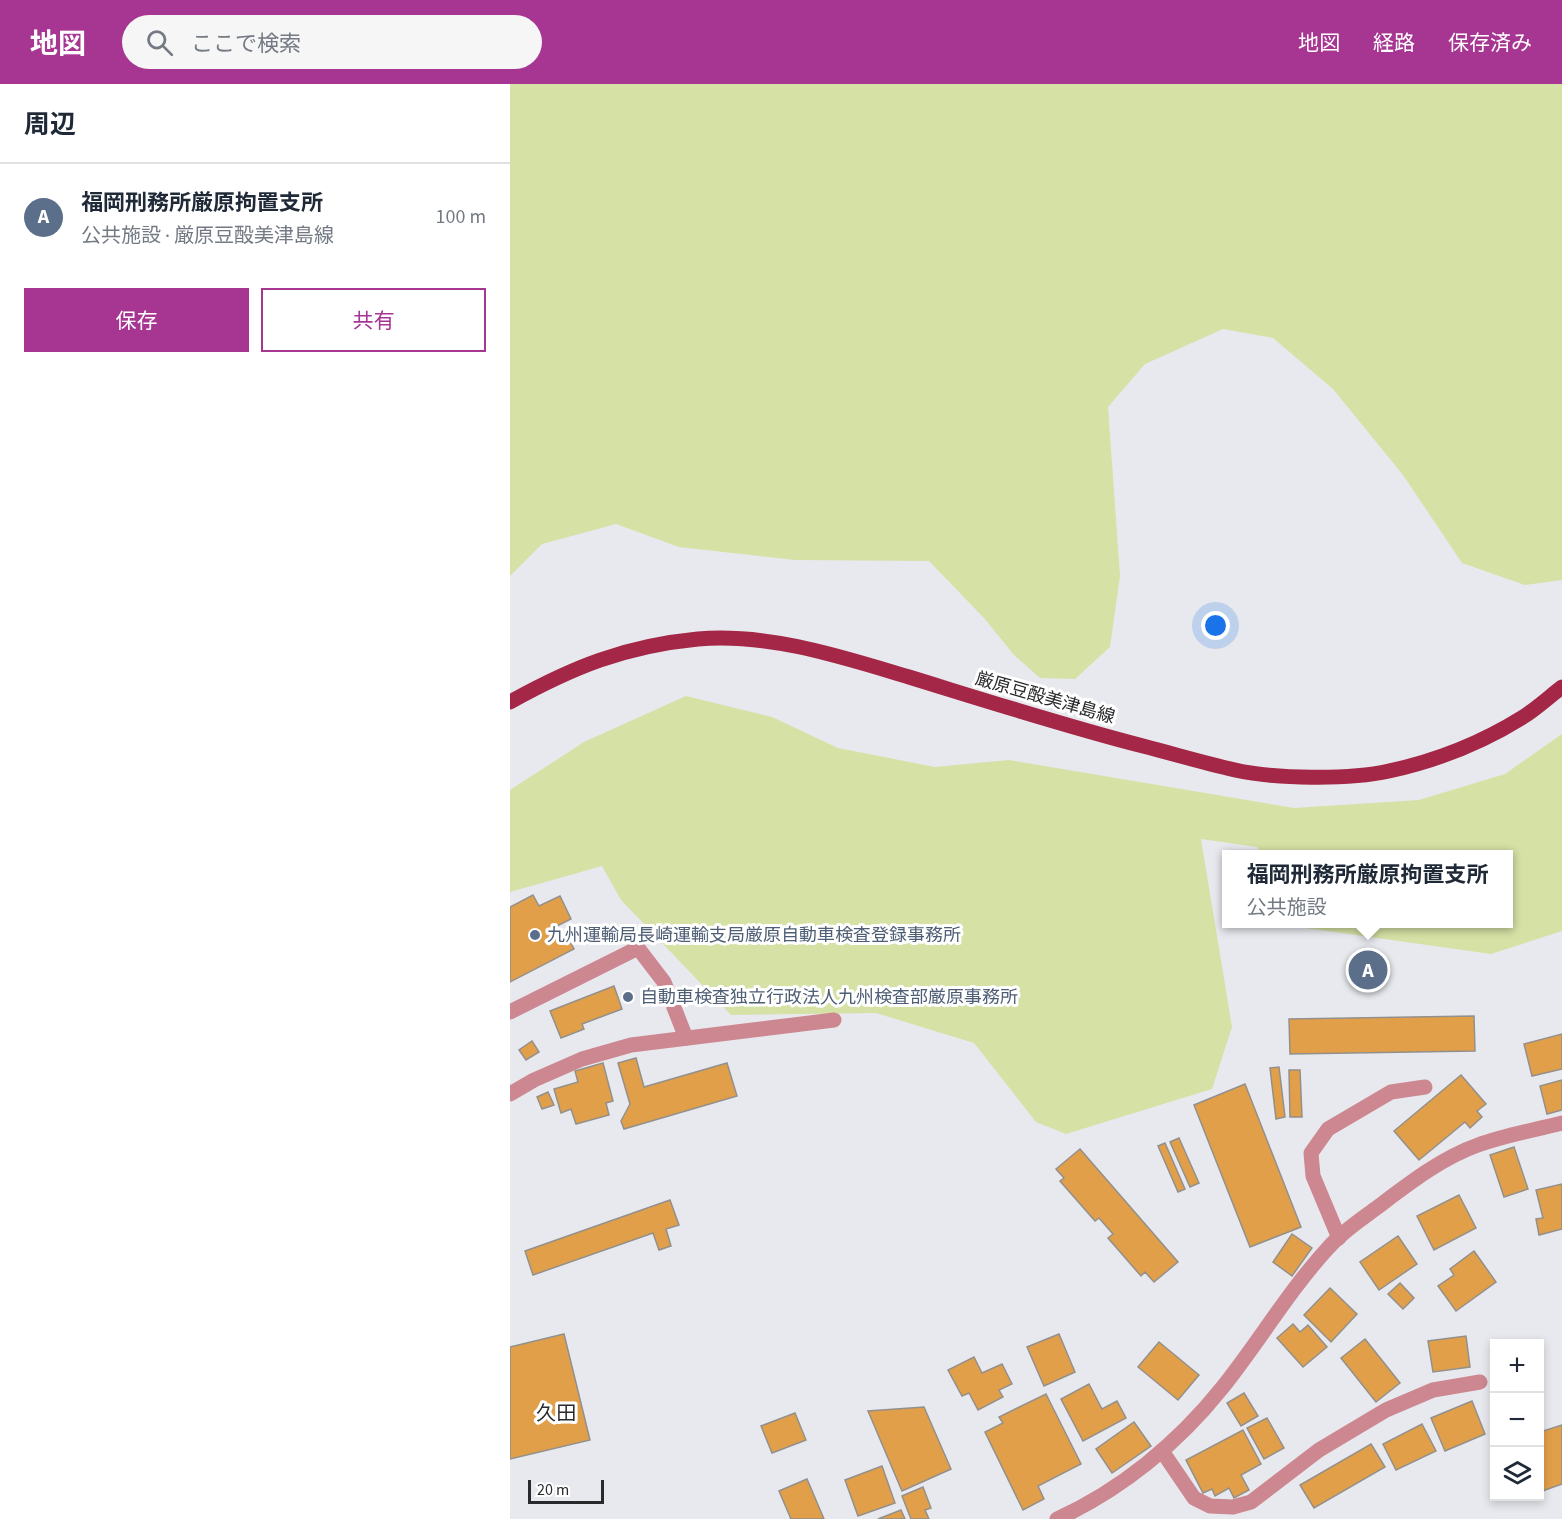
<!DOCTYPE html>
<html lang="ja">
<meta charset="utf-8">
<style>
:root{--surface:#fff;--page:#f6f6f7;--text:#1f2937;--muted:#747a83;--line:#e0e1e3;--accent:#a73693}
body{margin:0;font-family:"Source Sans 3","Noto Sans JP",sans-serif;background:var(--page);color:var(--text)}
.controls{position:absolute;right:18px;bottom:18px;display:grid;overflow:hidden;border-radius:0px;box-shadow:0 3px 9px #0003}
.controls button{width:54px;height:54px;display:grid;place-items:center;padding:0;border:0;border-bottom:2px solid var(--line);background:var(--surface);color:var(--text);font:30px sans-serif}
.scale{position:absolute;left:18px;bottom:15px;width:76px;box-sizing:border-box;padding-left:6px;border:3px solid #292a2c;border-top:0;font-size:16px;line-height:21px;white-space:nowrap;color:#292a2c;-webkit-text-stroke:4px #fff;paint-order:stroke}
.you{position:absolute;left:706px;top:542px;width:21px;height:21px;margin:-15px;border:4px solid #fff;border-radius:50%;background:#1a73e8;box-shadow:0 0 0 9px #1a73e833}
.badge{display:grid;place-items:center;width:39px;height:39px;border-radius:50%;background:var(--accent);color:#fff;font-size:20px;font-weight:700}
.pin{position:absolute;translate:-50% -50%;border:3px solid #fff;box-shadow:0 2px 6px #0006}
.popup{position:absolute;left:712px;top:766px;width:291px;height:78px;box-sizing:border-box;display:grid;place-content:center;border-radius:0px;background:var(--surface);filter:drop-shadow(0 2px 4px #0005);font-size:20px;white-space:nowrap;color:var(--muted)}
.popup b{font-size:22px;color:var(--text)}
.popup::after{content:'';position:absolute;left:50%;top:100%;margin-left:-12px;border:12px solid transparent;border-top-color:var(--surface)}
.list{margin:0;padding:0;list-style:none}
h2{display:flex;justify-content:space-between;align-items:center;height:78px;margin:0;padding:0 24px;font-size:26px}
h2 small{font-size:20px;font-weight:400;color:var(--muted)}
.list li{display:grid;grid-template-columns:39px 1fr auto;gap:18px;align-items:center;box-sizing:border-box;height:108px;padding:0 24px;border-top:2px solid var(--line)}
.list b{display:block;font-size:22px;white-space:nowrap}
.list p{margin:0;font-size:20px;white-space:nowrap;color:var(--muted)}
.list em{font-size:20px;font-style:normal;color:var(--muted)}
.actions{display:flex;gap:12px;padding:18px 24px}
.actions a{flex:1;padding:14px 0;border:2px solid var(--accent);border-radius:0px;text-align:center;font-size:21px;color:var(--accent)}
.actions .main{background:var(--accent);color:#fff}
.icon{flex:none;width:33px;height:33px;fill:none;stroke:currentColor;stroke-width:2;stroke-linecap:round;stroke-linejoin:round}
.map{position:relative;flex:none;width:1052px;height:1435px;overflow:hidden}
header{display:flex;align-items:center;gap:36px;box-sizing:border-box;height:84px;padding:0 30px;background:var(--accent);color:#fff}
header strong{font-size:28px}
nav{display:flex;gap:33px;margin-inline-start:auto;font-size:21px}
.search{width:420px;height:54px;background:var(--page);display:flex;align-items:center;gap:15px;box-sizing:border-box;padding:0 21px;border-radius:33px;color:var(--muted);font-size:22px}
main{display:flex}
aside{flex:1;background:var(--surface)}
.map>svg:first-child{display:block}
</style>
<header>
<strong>地図</strong>
<div class="search"><svg class="icon" aria-label="search" viewBox="0 0 24 24"><circle cx="10" cy="10" r="6"/><path d="M15 15l6 6"/></svg>ここで検索</div>
<nav><a>地図</a><a>経路</a><a>保存済み</a></nav>
</header>
<main>
<aside>
<h2>周辺<small></small></h2>
<ul class="list">
<li><span class="badge" style="background:#5c6f8a">A</span><div><b>福岡刑務所厳原拘置支所</b><p>公共施設 · 厳原豆酘美津島線</p></div><em>100 m</em></li>
</ul>
<div class="actions"><a class="main">保存</a><a>共有</a></div>
</aside>
<div class="map">
<svg width="1052" height="1435" viewBox="0 0 1052 1435">
<rect width="100%" height="100%" fill="#e8e9ee"/>
<!-- green -->
<g fill="#d5e1a5">
<path d="M0,0H1052V496L1015,501L952,479L893,391L823,305L763,254L713,245L635,280L598,323L610,492L600,563L565,595L530,594L504,571L474,534L419,477L285,476L169,463L106,440L32,460L0,492Z"/>
<path d="M176,612L262,633L328,664L425,683L499,676L784,724L909,716L995,690L1052,650V847L981,870L796,844L794,840H999V770H751L747,763L691,755L722,943L702,1005L556,1050L526,1038L464,959L366,929L221,931L111,816L92,782L0,808V706L74,658Z"/>
</g>
<!-- building -->
<g fill="#e29f49" stroke="#93908c" stroke-width="1.5">
<path d="M23,811L29,822L50,812L61,835L41,845L48,858L58,853L64,865L0,898V823Z"/>
<path d="M104,902L112,925L72,940L74,945L51,954L40,927Z"/>
<path d="M964,932L965,967L780,970L779,935Z"/>
<path d="M1052,950V985L1022,992L1014,960Z"/>
<path d="M22,957L29,968L16,976L9,966Z"/>
<path d="M126,974L134,1003L217,979L227,1012L114,1045L111,1037L120,1020L108,979Z"/>
<path d="M93,979L103,1017L96,1019L99,1031L66,1040L61,1025L51,1029L44,1005L68,998L65,987Z"/>
<path d="M769,983L775,1033L766,1035L760,984Z"/>
<path d="M779,986H790L792,1033H780Z"/>
<path d="M951,991L976,1020L967,1027L972,1033L960,1044L955,1038L909,1076L884,1047Z"/>
<path d="M1052,996V1026L1037,1030L1030,1002Z"/>
<path d="M735,1000L791,1143L740,1163L684,1021Z"/>
<path d="M38,1008L44,1021L32,1025L27,1013Z"/>
<path d="M669,1054L689,1099L680,1103L660,1058Z"/>
<path d="M655,1059L675,1105L668,1108L648,1062Z"/>
<path d="M1004,1063L1018,1105L994,1113L980,1071Z"/>
<path d="M570,1065L668,1178L644,1198L635,1188L631,1192L598,1154L603,1150L589,1134L585,1137L550,1097L554,1094L546,1085Z"/>
<path d="M1052,1100V1145L1029,1151L1026,1135L1033,1134L1026,1106Z"/>
<path d="M949,1111L966,1144L924,1166L907,1132Z"/>
<path d="M160,1116L169,1141L156,1145L161,1162L149,1166L143,1149L23,1191L15,1167Z"/>
<path d="M782,1150L802,1164L782,1192L763,1178Z"/>
<path d="M888,1152L907,1180L869,1206L850,1178Z"/>
<path d="M964,1167L986,1198L946,1227L928,1202L944,1191L940,1185Z"/>
<path d="M890,1199L904,1214L893,1225L878,1210Z"/>
<path d="M820,1204L847,1230L821,1258L794,1231Z"/>
<path d="M783,1240L790,1248L798,1241L817,1263L793,1283L767,1254Z"/>
<path d="M54,1250L80,1356L0,1375V1263Z"/>
<path d="M549,1250L565,1288L534,1302L517,1263Z"/>
<path d="M956,1252L960,1283L923,1288L918,1257Z"/>
<path d="M855,1255L890,1299L866,1318L831,1274Z"/>
<path d="M649,1258L689,1291L668,1316L628,1283Z"/>
<path d="M464,1273L472,1289L492,1280L502,1300L489,1306L493,1313L468,1326L459,1309L452,1312L438,1286Z"/>
<path d="M579,1300L592,1325L607,1317L616,1334L573,1357L551,1315Z"/>
<path d="M734,1309L748,1332L731,1342L717,1319Z"/>
<path d="M536,1310L571,1380L528,1402L534,1415L513,1426L475,1348L493,1339L489,1333Z"/>
<path d="M962,1317L975,1350L935,1367L921,1334Z"/>
<path d="M414,1323L441,1385L392,1407L358,1327Z"/>
<path d="M285,1329L296,1356L262,1369L251,1342Z"/>
<path d="M757,1334L774,1364L754,1375L737,1344Z"/>
<path d="M624,1338L641,1362L602,1389L586,1365Z"/>
<path d="M912,1340L926,1367L886,1386L873,1360Z"/>
<path d="M1052,1341V1400L1030,1408V1348Z"/>
<path d="M733,1346L751,1380L731,1391L739,1406L724,1414L719,1404L705,1412L702,1405L693,1409L676,1376Z"/>
<path d="M861,1360L875,1383L804,1424L790,1401Z"/>
<path d="M372,1382L385,1419L348,1432L335,1396Z"/>
<path d="M297,1395L314,1435H281L269,1407Z"/>
<path d="M413,1403L421,1424L415,1426L419,1435H401L392,1412Z"/>
<path d="M391,1426L395,1435H368Z"/>
</g>
<g fill="none" stroke-linecap="round" stroke-linejoin="round">
<!-- minor -->
<g stroke="#cc8790" stroke-width="15">
<path d="M0,928L128,864L154,898L176,954"/>
<path d="M0,1010L24,996L72,975L121,961L324,936"/>
<path d="M829,1154L803,1092L801,1069L818,1045L881,1008L915,1003"/>
<path d="M652,1367L684,1414L700,1422L723,1423L741,1418L809,1366L876,1326L923,1306L970,1298"/>
<path d="M547,1435C611,1406 668,1359 712,1304C749,1258 779,1206 819,1163C832,1148 849,1137 865,1125C897,1101 931,1074 968,1061C995,1051 1025,1046 1052,1039"/>
</g>
<!-- major -->
<path stroke="#a42747" stroke-width="15" d="M0,618C63,583 115,562 188,555C260,549 332,573 399,593C477,617 555,642 633,662C664,670 694,679 725,686C765,695 839,696 879,687C925,677 973,658 1013,633C1026,625 1039,613 1052,603"/>
</g>
<!-- markers -->
<g fill="#5c6f8a" stroke="#fff" stroke-width="2">
<circle cx="25" cy="851" r="6"/>
<circle cx="118" cy="913" r="6"/>
</g>
<g text-anchor="middle" dominant-baseline="central" stroke-width="6" stroke-linejoin="round" paint-order="stroke">
<!-- street labels -->
<g font-size="18" fill="#292a2c" stroke="#fff">
<text transform="translate(535 614) rotate(16)">厳原豆酘美津島線</text>
</g>
<!-- service labels -->
<g font-size="18" fill="#4e5e75" stroke="#fff" text-anchor="start">
<text x="37" y="851">九州運輸局長崎運輸支局厳原自動車検査登録事務所</text>
<text x="130" y="913">自動車検査独立行政法人九州検査部厳原事務所</text>
</g>
<!-- neighbourhood labels -->
<g font-size="20" fill="#292a2c" stroke="#fff">
<text x="46" y="1330">久田</text>
</g>
</g>
</svg>
<div class="controls">
<button>+</button>
<button>−</button>
<button><svg class="icon" aria-label="layers" viewBox="0 0 24 24"><path d="M12 4l9 5-9 5-9-5zM3 14l9 5 9-5"/></svg></button>
</div>
<div class="scale">20 m</div>
<div class="you"></div>
<div class="pin badge" style="left:858px;top:886px;background:#5c6f8a">A</div>
<div class="popup"><b>福岡刑務所厳原拘置支所</b>公共施設</div>
</div>
</main>
